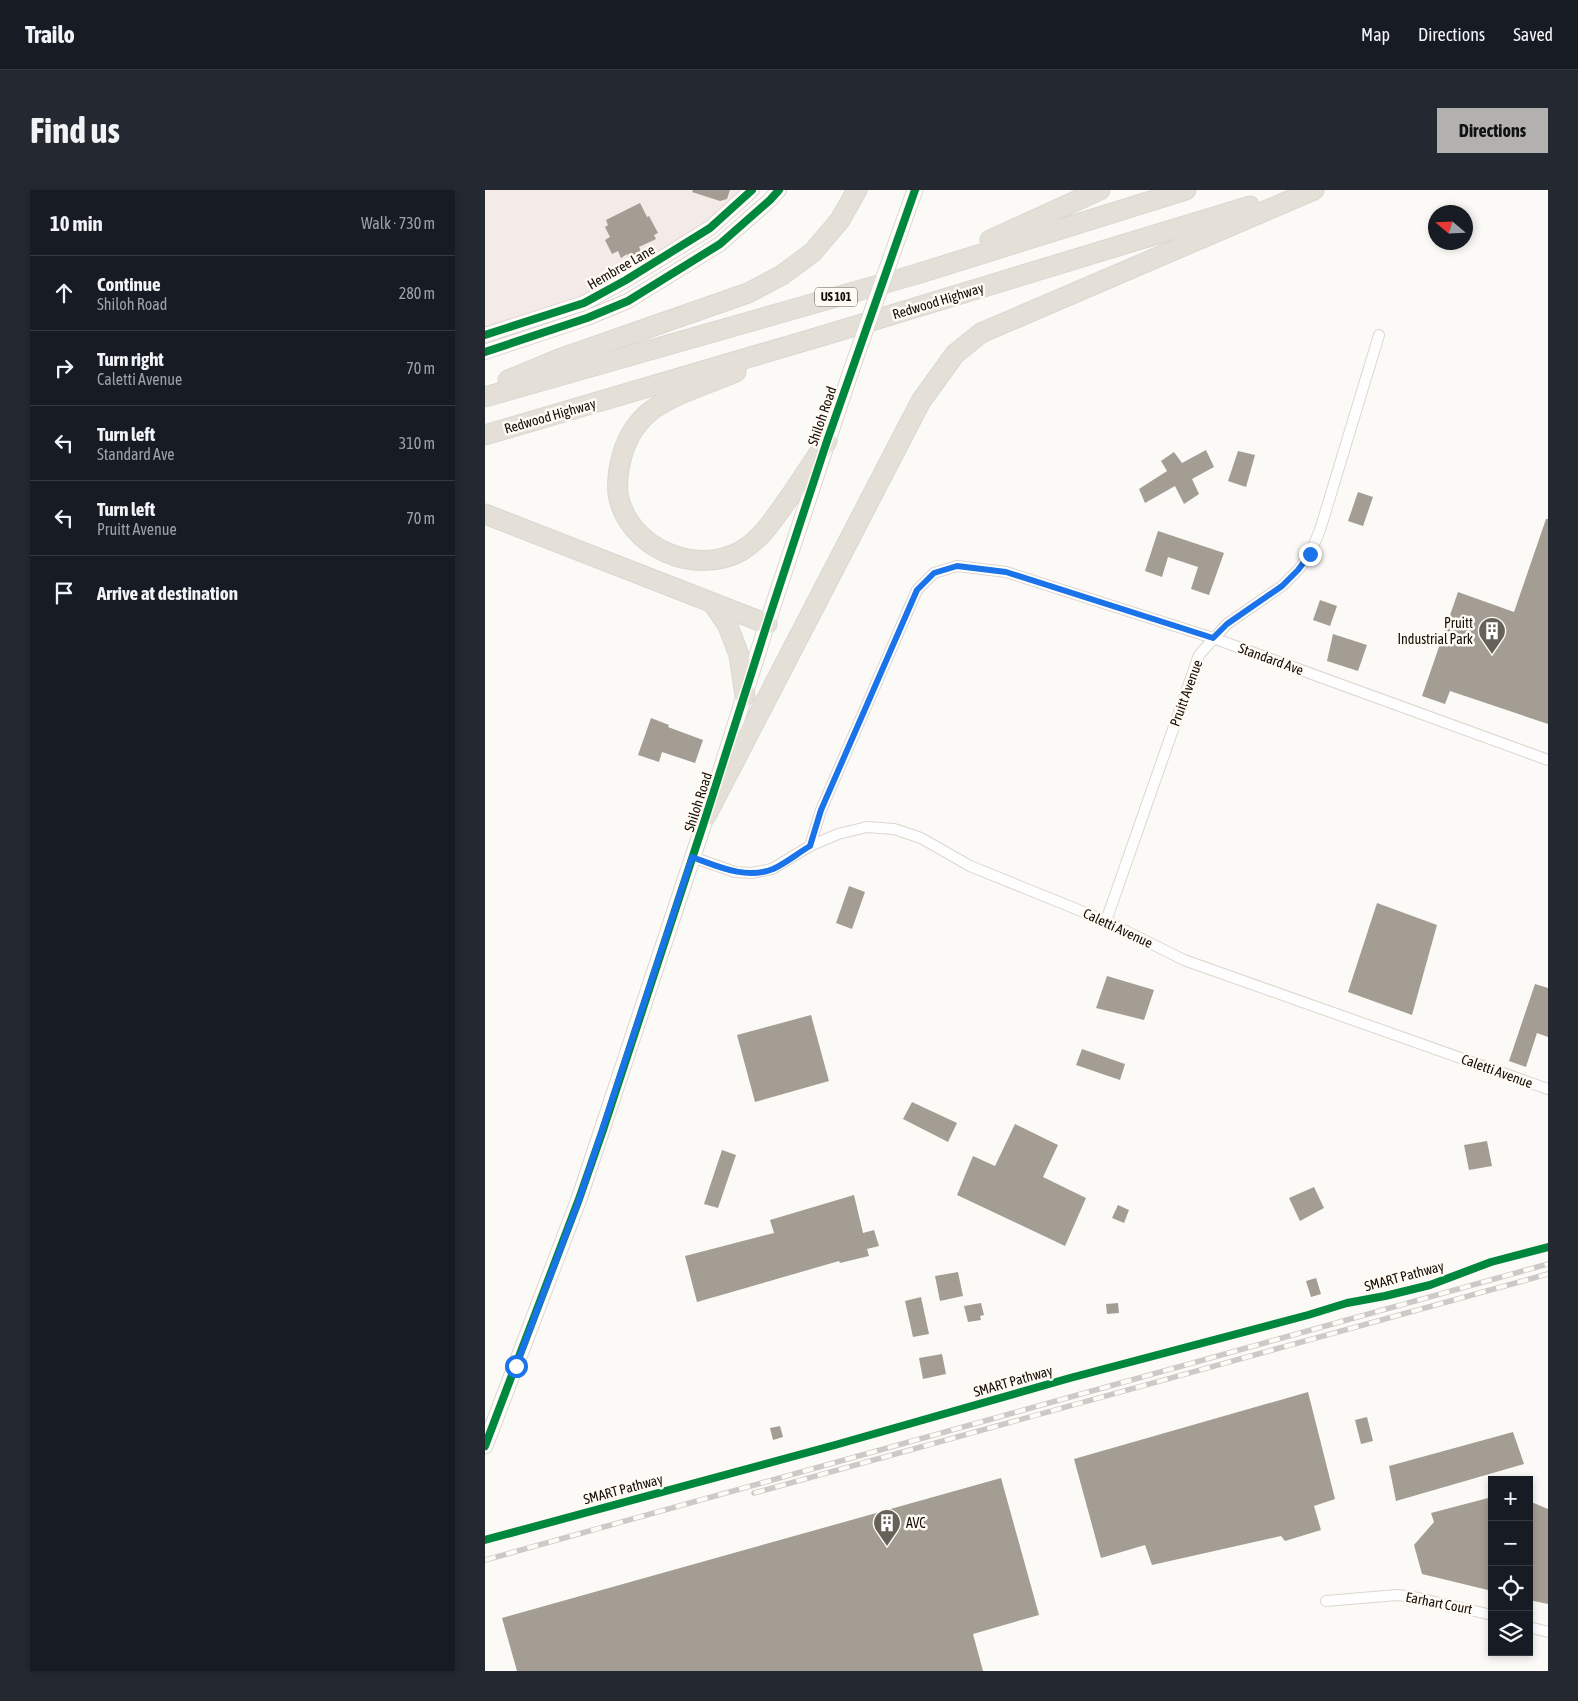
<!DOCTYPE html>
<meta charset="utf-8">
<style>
:root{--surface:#171b24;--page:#242831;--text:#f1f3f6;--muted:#9ea1a6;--line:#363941;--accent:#b2b1af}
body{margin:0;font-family:"Asap Condensed",sans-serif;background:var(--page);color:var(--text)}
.controls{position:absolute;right:15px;bottom:15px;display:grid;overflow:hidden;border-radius:0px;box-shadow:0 2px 8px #0003}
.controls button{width:45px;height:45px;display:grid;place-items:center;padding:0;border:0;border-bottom:1px solid var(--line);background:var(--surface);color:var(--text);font:25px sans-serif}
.compass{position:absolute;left:943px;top:15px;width:45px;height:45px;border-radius:50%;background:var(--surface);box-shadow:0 2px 8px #0003;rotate:289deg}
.stop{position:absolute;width:15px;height:15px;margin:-11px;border:4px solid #1a73e8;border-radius:50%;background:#fff}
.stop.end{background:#1a73e8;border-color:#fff;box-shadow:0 1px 5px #0008}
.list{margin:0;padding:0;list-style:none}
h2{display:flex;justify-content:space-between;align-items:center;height:65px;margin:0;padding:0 20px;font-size:21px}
h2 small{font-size:16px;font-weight:400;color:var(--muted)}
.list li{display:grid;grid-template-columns:32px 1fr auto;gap:15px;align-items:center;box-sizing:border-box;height:75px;padding:0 20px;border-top:1px solid var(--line)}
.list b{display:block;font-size:19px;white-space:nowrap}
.list p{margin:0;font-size:16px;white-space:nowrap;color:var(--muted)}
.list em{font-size:16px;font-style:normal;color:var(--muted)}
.icon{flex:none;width:28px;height:28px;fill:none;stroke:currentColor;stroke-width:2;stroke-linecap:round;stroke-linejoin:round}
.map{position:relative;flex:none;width:1063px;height:1481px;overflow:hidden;border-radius:0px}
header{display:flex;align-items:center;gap:30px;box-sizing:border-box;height:70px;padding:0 25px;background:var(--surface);border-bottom:1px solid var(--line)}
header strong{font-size:24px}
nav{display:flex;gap:28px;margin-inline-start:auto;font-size:18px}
.intro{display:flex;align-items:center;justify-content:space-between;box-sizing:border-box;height:120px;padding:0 30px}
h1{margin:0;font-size:35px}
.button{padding:12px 22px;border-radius:0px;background:var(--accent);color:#111;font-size:18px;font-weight:700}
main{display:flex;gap:30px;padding:0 30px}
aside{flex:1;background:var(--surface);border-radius:0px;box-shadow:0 2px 8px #0003}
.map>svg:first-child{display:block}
</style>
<header>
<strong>Trailo</strong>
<nav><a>Map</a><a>Directions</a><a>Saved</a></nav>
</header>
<div class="intro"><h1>Find us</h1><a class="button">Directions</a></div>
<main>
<aside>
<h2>10 min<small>Walk · 730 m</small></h2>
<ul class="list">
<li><svg class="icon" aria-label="ahead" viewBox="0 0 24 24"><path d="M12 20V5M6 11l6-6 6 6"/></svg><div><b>Continue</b><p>Shiloh Road</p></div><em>280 m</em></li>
<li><svg class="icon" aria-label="right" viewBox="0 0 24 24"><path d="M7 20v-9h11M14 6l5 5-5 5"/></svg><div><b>Turn right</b><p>Caletti Avenue</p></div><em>70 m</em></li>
<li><svg class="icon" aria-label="left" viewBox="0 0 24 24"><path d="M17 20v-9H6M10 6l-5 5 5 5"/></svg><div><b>Turn left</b><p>Standard Ave</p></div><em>310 m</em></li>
<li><svg class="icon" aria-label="left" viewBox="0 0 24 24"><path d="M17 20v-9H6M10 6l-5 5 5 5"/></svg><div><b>Turn left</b><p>Pruitt Avenue</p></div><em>70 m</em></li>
<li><svg class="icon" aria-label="arrive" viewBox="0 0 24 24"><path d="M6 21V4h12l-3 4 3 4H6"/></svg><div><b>Arrive at destination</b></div></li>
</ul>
</aside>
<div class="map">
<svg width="1063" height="1481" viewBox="0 0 1063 1481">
<rect width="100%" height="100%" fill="#fcfaf7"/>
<!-- commercial -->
<path fill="#f4eae7" d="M0,0H255L238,18L193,53L85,113L0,137Z"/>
<!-- building -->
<g fill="#a39d93">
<path d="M208,0H245L242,9L235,11L207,2Z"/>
<path d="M155,13L162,27L164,26L173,43L169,45L171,49L154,57L158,66L146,72L142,64L136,68L133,61L127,64L120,50L125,47L120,37L123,35L121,30Z"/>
<path d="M721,260L729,277L707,289L714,304L699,314L690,296L660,313L654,299L682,281L676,271L689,262L697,273Z"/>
<path d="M753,261L770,265L761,297L743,291Z"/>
<path d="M873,302L888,307L878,336L863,331Z"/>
<path d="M1061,329H1063V534L965,501L960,514L937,506L973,402L1029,422Z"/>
<path d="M673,341L739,363L724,405L706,399L713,377L683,367L677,387L660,381Z"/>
<path d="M835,410L852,416L845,436L828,430Z"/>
<path d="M848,444L882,455L873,481L842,471Z"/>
<path d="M166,528L184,535L183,537L218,550L210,573L177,562L174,572L153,565Z"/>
<path d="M364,696L380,702L367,739L351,733Z"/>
<path d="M892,713L952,735L927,825L863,802Z"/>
<path d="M622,786L669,800L659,830L611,818Z"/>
<path d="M1050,794L1063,798V847L1052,843L1041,877L1024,871Z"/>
<path d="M326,825L344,891L270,912L252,845Z"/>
<path d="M597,859L640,874L635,890L591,875Z"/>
<path d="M427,912L472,933L463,952L418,929Z"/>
<path d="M530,934L573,955L558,987L601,1008L580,1056L472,1005L488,966L510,976Z"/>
<path d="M1002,951L1007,976L984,980L979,955Z"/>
<path d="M237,960L251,965L233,1018L219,1014Z"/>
<path d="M829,997L839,1018L815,1031L804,1008Z"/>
<path d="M369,1005L378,1043L389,1040L394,1056L382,1059L384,1066L355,1073L354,1071L212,1112L200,1066L289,1043L285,1030Z"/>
<path d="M633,1015L644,1020L639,1033L627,1028Z"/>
<path d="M473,1082L478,1106L455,1111L450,1086Z"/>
<path d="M831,1088L836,1104L826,1107L821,1091Z"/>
<path d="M436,1107L444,1144L428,1147L420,1111Z"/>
<path d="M496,1113L499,1125L495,1126L496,1130L483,1132L479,1116Z"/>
<path d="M633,1113L634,1123L622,1124L621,1114Z"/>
<path d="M457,1164L461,1184L438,1189L434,1168Z"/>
<path d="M823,1202L850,1309L829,1316L836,1340L800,1351L796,1346L667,1375L660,1355L616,1368L589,1269Z"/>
<path d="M882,1227L888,1251L876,1254L870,1230Z"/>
<path d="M295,1236L298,1247L288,1250L285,1238Z"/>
<path d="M1028,1242L1039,1274L911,1311L904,1276Z"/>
<path d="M516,1288L554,1425L488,1444L498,1481H32L17,1428Z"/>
<path d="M1007,1307V1401L937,1384L929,1355L949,1332L946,1323Z"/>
<path d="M1044,1311L1063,1319V1414L1044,1410Z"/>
</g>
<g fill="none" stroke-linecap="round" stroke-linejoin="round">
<defs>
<g id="minor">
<path d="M325,656L336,620L432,400L449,383L472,376L521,382L728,448L1063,570"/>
<path d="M207,667L250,682L266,683L287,679L325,656L353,644L382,637L409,639L436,648L485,676L621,731L699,770L1063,899"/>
<path d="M621,731L714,465L742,434L797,396L813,380L825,364L835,340L894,145"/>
<path d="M841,1411L912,1405L929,1407L1007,1425"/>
<path d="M1044,1437L1063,1442"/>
</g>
<g id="tertiary">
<path d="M0,145L99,113L141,90L225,38L267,0"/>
<path d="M0,162L102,128L143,111L235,54L285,10L294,0"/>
</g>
<g id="secondary">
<path d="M416,39L430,0"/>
<path d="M233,589L282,434L366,181"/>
<path d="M0,1256L94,1009L225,615"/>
</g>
<g id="motorway">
<path d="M505,50L615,0"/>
<path d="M251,182C224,194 184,205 162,224C148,237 140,252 136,270C133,281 132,292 133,304C142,357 210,387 256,361C278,348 291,326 306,305C318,287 330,269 342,251"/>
<path d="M23,190L74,169L263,103L297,85L328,62L355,30L372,0"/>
<path d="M0,207L432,84L701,0"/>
<path d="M0,245L337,146L765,16"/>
<path d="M0,324L282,434"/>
<path d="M229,415L243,436L254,465L260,506"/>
<path d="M221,626L436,211L470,164L496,143L829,0"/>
</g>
</defs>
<!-- minor casing -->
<use href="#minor" stroke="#dcd6cf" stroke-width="12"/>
<!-- tertiary casing -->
<use href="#tertiary" stroke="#dcd6cf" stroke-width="16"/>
<!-- secondary casing -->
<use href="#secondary" stroke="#dcd6cf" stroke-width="17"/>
<!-- motorway casing -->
<use href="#motorway" stroke="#d9d7d3" stroke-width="21"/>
<!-- minor -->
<use href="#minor" stroke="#fffefe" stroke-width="10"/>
<!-- tertiary -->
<use href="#tertiary" stroke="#fffefe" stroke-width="14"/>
<!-- secondary -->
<use href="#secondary" stroke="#fffefe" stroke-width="15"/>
<!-- motorway -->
<use href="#motorway" stroke="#e4e0d7" stroke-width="19"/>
<defs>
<g id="rail">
<path d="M269,1303L1063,1084"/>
<path d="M0,1370L1063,1074"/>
</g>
</defs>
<!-- rail casing -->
<use href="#rail" stroke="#cbcac8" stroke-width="5.5"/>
<!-- rail -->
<use href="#rail" stroke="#fffaf4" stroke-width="4" stroke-dasharray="11" stroke-linecap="butt"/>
<defs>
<path id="secondary-bridge" d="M366,181L416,39"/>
</defs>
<!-- secondary-bridge casing -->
<use href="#secondary-bridge" stroke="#dcd6cf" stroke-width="17" stroke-linecap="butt"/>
<!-- secondary-bridge -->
<use href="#secondary-bridge" stroke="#fffefe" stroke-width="15"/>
<defs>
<g id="cycleway">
<path d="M0,145L99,113L141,90L225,38L267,0"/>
<path d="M0,162L102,128L143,111L235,54L285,10L294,0"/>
<path d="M0,1256L94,1009L118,940L221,626L282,434L342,251L430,0"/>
<path d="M0,1350L350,1255L585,1188L823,1125L862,1113L900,1106L945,1095L1006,1072L1063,1057"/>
</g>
</defs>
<!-- cycleway casing -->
<use href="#cycleway" stroke="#fffaf4" stroke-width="11"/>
<!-- cycleway -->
<use href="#cycleway" stroke="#00873e" stroke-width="8"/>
</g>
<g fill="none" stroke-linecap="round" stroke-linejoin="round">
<!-- route -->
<path stroke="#1a73e8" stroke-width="6" d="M31,1176L94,1010L207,667C232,676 261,690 288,679C301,673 313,663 325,656L336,620L432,400L449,383L472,376L521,382L728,448L742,434L797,396L813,380L825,364"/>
</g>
<!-- icons -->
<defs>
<symbol id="building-pin" viewBox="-11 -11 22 30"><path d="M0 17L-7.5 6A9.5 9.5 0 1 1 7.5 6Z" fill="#666159" stroke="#fffaf4"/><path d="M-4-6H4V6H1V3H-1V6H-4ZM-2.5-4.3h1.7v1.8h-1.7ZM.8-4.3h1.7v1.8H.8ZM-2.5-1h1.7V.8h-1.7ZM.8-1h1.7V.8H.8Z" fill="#fff"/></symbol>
</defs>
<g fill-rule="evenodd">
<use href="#building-pin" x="991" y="425" width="32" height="43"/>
<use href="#building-pin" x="386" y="1317" width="32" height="43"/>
</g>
<g text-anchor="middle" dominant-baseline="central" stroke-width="5" stroke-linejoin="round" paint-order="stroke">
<!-- shield labels -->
<rect fill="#fffaf4" stroke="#5c554c" stroke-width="1" x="330" y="97.5" width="42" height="19" rx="4"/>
<g font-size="12" font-weight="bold" fill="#160e04">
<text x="351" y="107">US 101</text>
</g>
<!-- street labels -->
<g font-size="14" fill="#160e04" stroke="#fffaf4">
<text transform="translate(136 77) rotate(-30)">Hembree Lane</text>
<text transform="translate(453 111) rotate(-17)">Redwood Highway</text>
<text transform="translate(65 226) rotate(-16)">Redwood Highway</text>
<text transform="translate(337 226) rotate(-71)">Shiloh Road</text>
<text transform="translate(786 469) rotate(20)">Standard Ave</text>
<text transform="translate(701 503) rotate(-70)">Pruitt Avenue</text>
<text transform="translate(213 612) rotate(-72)">Shiloh Road</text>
<text transform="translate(633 738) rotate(25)">Caletti Avenue</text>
<text transform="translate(1012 881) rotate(20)">Caletti Avenue</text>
<text transform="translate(919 1086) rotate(-15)">SMART Pathway</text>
<text transform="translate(528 1191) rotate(-16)">SMART Pathway</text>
<text transform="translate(138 1299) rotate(-15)">SMART Pathway</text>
<text transform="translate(954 1413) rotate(11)">Earhart Court</text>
</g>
<!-- poi labels -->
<g font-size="14" fill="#160e04" stroke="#fffaf4" text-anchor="end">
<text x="988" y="433">Pruitt<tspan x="988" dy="16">Industrial Park</tspan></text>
<text x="421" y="1333" text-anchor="start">AVC</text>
</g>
</g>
</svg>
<div class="controls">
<button>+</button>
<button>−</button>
<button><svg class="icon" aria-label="locate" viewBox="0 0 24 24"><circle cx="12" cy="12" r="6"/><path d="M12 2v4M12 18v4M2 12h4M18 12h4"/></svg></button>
<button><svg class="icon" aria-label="layers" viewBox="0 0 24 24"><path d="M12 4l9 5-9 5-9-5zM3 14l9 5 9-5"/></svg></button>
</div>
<svg class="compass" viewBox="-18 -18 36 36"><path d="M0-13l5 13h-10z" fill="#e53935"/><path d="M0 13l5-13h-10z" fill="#9ea1a6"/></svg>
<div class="stop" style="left:31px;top:1176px"></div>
<div class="stop end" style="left:825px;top:364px"></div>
</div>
</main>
